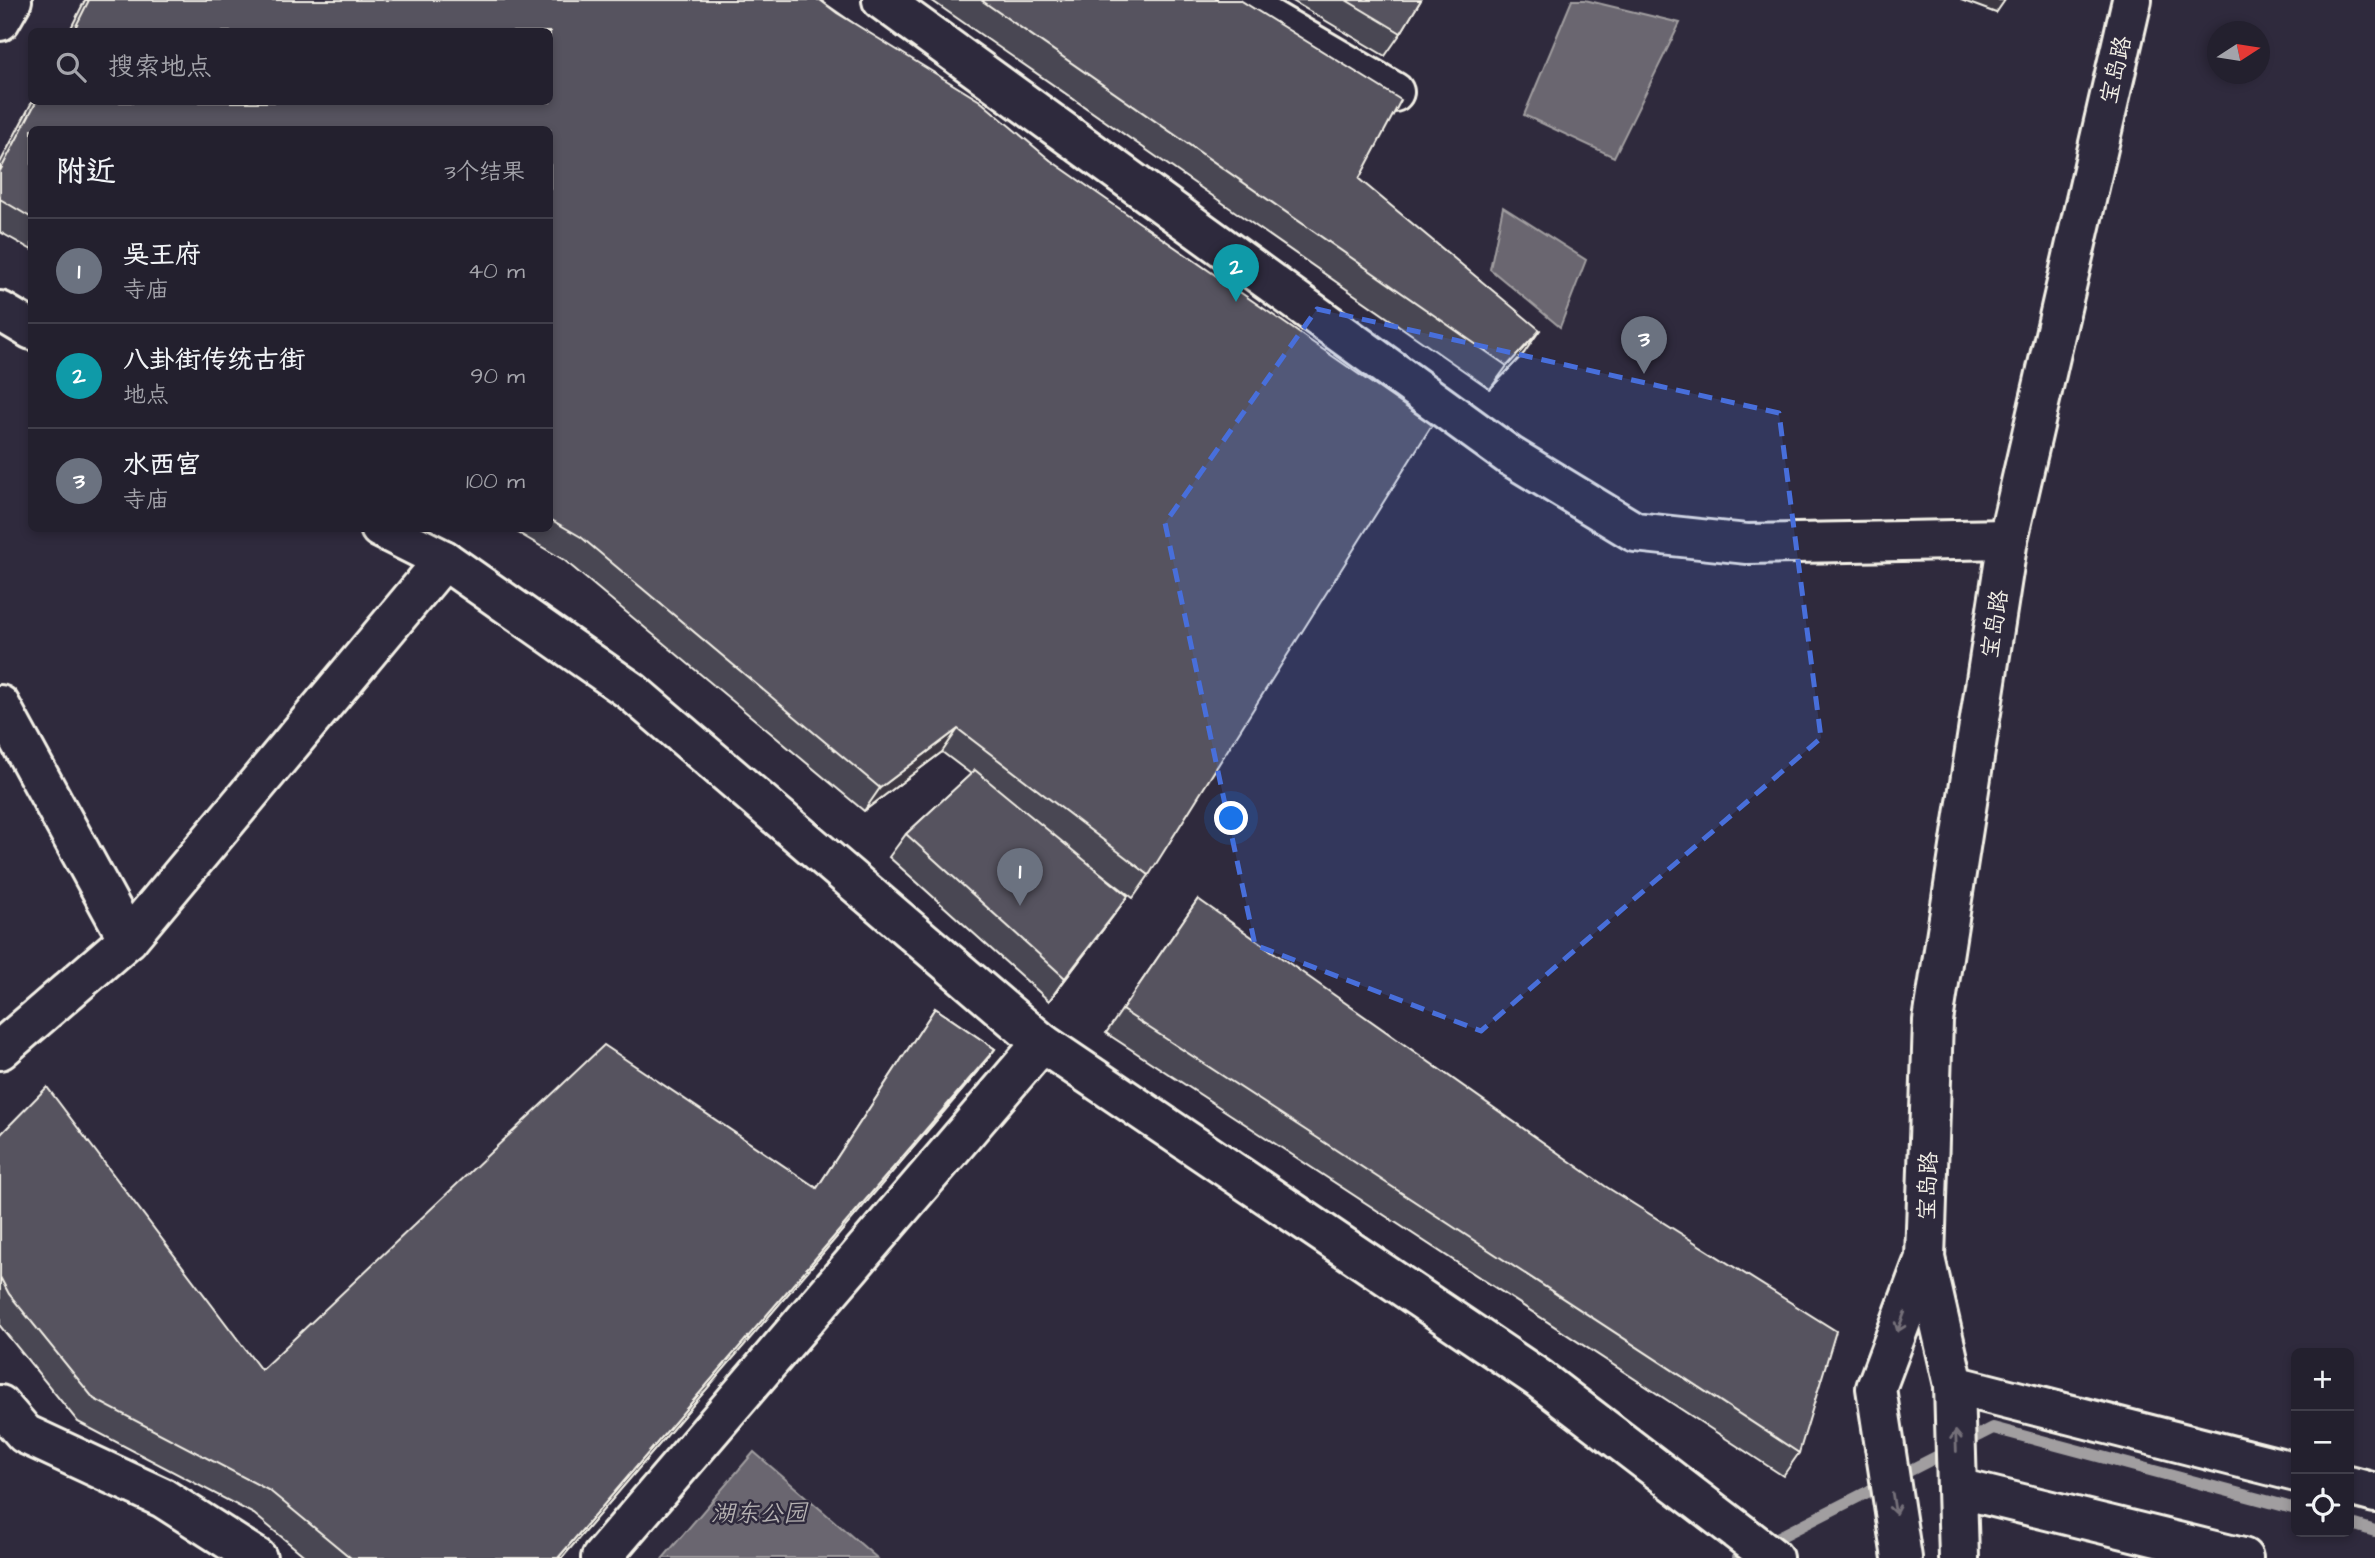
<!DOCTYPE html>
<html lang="zh">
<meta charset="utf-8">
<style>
:root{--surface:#23202e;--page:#2f2d3a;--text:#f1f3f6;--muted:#a3a3aa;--line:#403e4a;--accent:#8bbbb9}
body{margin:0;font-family:"Architects Daughter","LXGW WenKai TC",sans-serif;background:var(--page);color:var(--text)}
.controls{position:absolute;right:21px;bottom:21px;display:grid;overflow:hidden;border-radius:10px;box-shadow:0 4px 10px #0003}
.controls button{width:63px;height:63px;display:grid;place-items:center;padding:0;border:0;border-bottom:2px solid var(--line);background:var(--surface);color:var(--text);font:35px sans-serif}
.compass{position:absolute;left:2207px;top:21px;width:63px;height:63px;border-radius:50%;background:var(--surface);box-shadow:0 4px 10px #0003;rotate:78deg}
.you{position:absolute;left:1232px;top:819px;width:24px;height:24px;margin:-18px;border:5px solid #fff;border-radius:50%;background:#1a73e8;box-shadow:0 0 0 10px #1a73e833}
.badge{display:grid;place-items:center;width:46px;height:46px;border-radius:50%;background:var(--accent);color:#fff;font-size:23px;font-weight:700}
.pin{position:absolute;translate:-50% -58px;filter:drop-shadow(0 2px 4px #0008)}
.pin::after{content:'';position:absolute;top:37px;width:24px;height:21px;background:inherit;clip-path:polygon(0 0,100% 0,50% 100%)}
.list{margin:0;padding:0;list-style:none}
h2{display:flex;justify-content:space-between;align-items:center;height:91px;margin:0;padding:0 28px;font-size:30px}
h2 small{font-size:23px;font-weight:400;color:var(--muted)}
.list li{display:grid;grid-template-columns:46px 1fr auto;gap:21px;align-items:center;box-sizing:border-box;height:105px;padding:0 28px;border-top:2px solid var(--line)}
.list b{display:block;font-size:26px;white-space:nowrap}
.list p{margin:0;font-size:23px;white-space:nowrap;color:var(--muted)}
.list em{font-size:23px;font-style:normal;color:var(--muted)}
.icon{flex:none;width:38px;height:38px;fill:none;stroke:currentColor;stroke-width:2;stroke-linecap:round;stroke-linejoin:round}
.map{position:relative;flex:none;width:2375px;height:1558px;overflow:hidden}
.search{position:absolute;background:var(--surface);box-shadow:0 4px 10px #0003;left:28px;top:28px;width:525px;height:77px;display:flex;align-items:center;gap:18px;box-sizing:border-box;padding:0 24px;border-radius:10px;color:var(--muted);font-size:26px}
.panel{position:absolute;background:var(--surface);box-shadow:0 4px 10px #0003;left:28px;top:126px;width:525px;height:406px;border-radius:10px}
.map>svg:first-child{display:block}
</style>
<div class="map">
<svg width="2375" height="1558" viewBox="0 0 2375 1558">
<rect width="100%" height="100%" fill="#2f2a3d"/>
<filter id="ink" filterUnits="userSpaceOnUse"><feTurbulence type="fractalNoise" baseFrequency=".0143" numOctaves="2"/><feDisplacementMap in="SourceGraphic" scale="14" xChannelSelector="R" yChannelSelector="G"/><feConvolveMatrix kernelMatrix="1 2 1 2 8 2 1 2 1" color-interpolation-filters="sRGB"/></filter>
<g filter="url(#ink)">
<!-- water -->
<g fill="#6a6670" stroke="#a19ea0" stroke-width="2">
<path d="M1572,0H1585L1680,23L1614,157L1524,115Z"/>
<path d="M1503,207L1586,260L1560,327L1490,269Z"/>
<path d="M754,1452L877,1558H663Z"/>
</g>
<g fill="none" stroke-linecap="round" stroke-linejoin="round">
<!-- stream -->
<g stroke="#a19ea0" stroke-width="12">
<path d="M2349,1523L2375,1531"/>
<path d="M1738,1558L1993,1428L2296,1509"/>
</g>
<defs>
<g id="minor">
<path d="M882,0L1510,456L1635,532L1747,544L2008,539"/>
<path d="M1237,0L1394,92"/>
<path d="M0,21L12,0"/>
<path d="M0,311L32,330"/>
<path d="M380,528L444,560L631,691L1042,1043L1538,1378L1773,1558"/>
<path d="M0,705L128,939"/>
<path d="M0,1050L128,939L444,560"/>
<path d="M1954,1385L2296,1472"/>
<path d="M0,1405L25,1434L163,1498L257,1558"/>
<path d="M2349,1486L2375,1493"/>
<path d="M1957,1488L2243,1558"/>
<path d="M601,1558L1042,1043"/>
</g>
<g id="major">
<path d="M1902,1558L1876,1388L1925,1258"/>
<path d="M1959,1558L1954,1385L1925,1258L1933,1021L2008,539L2132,0"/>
</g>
</defs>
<!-- minor casing -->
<use href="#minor" stroke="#f4f1e8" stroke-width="44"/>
<!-- major casing -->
<use href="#major" stroke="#f4f1e8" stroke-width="44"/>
<!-- minor -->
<use href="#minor" stroke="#2f2a3d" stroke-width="38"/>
<!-- major -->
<use href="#major" stroke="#2f2a3d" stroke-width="38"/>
</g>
<!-- wall -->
<g fill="#4a4752" stroke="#f4f1e8" stroke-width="2">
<path d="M85,0H820L1050,160L1149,875L1133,898L1090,865L1128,896L1111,919L1049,1001L889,857L906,834L971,774L942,752L864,811L564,560L510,528H550V130H32V250L0,232V163L32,102H550V32H69Z"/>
<path d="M931,0H1240L1359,179L1524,353L1490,389Z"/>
<path d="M1291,0H1421L1401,33L1385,56Z"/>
<path d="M1198,899L1799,1453L1783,1476L1106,1033Z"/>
<path d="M935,1008L995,1049L978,1072L562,1558H307L254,1514L78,1422L0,1326V1135L261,1370L817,1188Z"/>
</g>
<!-- shaded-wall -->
<g fill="#3c3942" stroke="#f4f1e8" stroke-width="2">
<path d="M1961,0H2005L1996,13Z"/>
<path d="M1540,330L1524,353L1490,389L1507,366Z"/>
<path d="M958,729L942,752L864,811L880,788Z"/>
<path d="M1128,896L1111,919L1049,1001L1065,978Z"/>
<path d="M995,1049L978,1072L562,1558H558Z"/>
</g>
<!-- building -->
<g fill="#56525f" stroke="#f4f1e8" stroke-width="2">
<path d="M89,0H820L837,13L980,101L1050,160L1140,223L1432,425L1149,875L958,729L880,788L581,537L550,519V130H32V218L0,199V171L36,102H550V32H73Z"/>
<path d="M981,0H1240L1401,100L1359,179L1540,330L1507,366Z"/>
<path d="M1346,0H1421L1401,33Z"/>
<path d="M975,770L1128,896L1065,978L906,834Z"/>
<path d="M1198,899L1605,1186L1836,1331L1799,1453L1122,1010Z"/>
<path d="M935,1008L995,1049L558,1558H351L270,1491L94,1399L9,1294L0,1277V1135L47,1087L261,1370L604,1045L817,1188Z"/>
</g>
<!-- one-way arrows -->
<defs><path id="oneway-shaft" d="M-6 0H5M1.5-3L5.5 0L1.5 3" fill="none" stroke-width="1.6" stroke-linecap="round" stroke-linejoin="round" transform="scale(1.75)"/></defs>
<g stroke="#747079">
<use href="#oneway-shaft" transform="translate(1901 1322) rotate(111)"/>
<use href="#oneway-shaft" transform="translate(1956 1441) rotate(-92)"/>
<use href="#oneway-shaft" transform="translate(1894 1504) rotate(81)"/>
</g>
</g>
<!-- marked area -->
<path fill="#486fdb" fill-opacity="0.2" stroke="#486fdb" stroke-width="5" stroke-dasharray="14 9" stroke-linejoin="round" d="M1317,309L1779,413L1821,738L1481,1031L1255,945L1165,523Z"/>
<g text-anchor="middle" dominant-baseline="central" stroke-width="5" stroke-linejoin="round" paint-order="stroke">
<!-- street labels -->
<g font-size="23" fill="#f4f1e8" stroke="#2f2a3d">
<text transform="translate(2116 70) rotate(-77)">宝岛路</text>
<text transform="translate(1995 624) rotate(-81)">宝岛路</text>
<text transform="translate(1928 1186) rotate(-88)">宝岛路</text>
</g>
<!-- water labels -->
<g font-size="24" font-style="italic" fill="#b6b2b2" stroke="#2f2a3d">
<text x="759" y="1514">湖东公园</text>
</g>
</g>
</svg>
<div class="controls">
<button>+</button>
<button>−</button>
<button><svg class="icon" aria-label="locate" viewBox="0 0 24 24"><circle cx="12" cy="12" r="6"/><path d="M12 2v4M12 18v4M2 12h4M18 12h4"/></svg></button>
</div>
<svg class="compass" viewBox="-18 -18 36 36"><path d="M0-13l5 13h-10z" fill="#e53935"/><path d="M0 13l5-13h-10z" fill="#a3a3aa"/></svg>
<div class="you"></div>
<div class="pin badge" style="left:1020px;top:906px;background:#6b7280">1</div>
<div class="pin badge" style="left:1236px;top:302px;background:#0f9aa8">2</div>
<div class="pin badge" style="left:1644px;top:374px;background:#6b7280">3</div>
<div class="search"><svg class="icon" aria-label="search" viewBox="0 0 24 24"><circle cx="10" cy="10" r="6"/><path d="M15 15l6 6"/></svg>搜索地点</div>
<section class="panel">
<h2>附近<small>3个结果</small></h2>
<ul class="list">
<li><span class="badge" style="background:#6b7280">1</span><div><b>吴王府</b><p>寺庙</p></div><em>40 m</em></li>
<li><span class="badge" style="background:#0f9aa8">2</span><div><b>八卦街传统古街</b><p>地点</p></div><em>90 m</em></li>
<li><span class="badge" style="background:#6b7280">3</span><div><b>水西宫</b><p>寺庙</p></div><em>100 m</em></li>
</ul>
</section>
</div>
